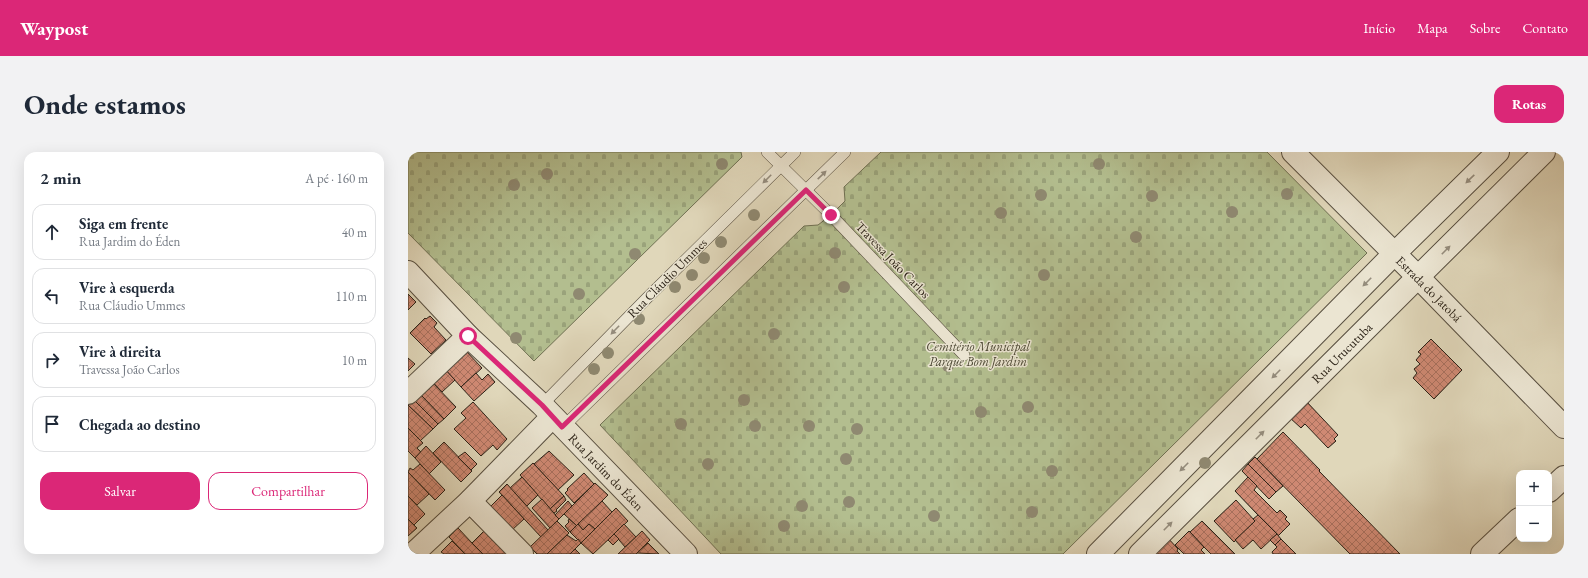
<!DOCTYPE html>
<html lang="pt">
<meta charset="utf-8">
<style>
:root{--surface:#fff;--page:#f2f2f3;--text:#1f2937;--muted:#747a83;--line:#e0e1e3;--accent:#db2777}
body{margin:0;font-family:"EB Garamond",serif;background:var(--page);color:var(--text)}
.controls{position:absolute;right:12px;bottom:12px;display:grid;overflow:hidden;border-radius:8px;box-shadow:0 4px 16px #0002}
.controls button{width:36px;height:36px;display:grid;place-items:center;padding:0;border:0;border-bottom:1px solid var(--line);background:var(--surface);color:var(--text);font:20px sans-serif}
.stop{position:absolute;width:12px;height:12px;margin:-9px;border:3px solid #db2777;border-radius:50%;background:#fff}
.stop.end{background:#db2777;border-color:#fff;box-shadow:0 1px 4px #0008}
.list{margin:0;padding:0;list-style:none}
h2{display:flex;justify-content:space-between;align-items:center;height:52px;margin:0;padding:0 16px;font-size:17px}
h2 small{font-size:13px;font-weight:400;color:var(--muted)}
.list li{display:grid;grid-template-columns:26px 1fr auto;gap:12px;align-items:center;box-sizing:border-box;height:56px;margin:0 8px 8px;padding:0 8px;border:1px solid var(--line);border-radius:12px}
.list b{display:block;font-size:15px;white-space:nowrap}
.list p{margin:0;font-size:13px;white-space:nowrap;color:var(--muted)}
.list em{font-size:13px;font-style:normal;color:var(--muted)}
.actions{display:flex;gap:8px;padding:12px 16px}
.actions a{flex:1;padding:9px 0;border:1px solid var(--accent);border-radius:12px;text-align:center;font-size:14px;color:var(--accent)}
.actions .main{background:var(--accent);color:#fff}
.icon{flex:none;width:22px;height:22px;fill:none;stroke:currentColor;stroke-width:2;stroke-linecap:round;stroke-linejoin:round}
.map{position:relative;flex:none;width:1156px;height:402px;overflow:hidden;border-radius:12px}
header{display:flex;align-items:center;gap:24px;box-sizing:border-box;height:56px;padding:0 20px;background:var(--accent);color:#fff}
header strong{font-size:19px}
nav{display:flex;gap:22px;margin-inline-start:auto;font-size:14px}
.intro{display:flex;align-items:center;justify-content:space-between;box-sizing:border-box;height:96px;padding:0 24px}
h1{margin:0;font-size:28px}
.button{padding:10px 18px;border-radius:12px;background:var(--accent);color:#fff;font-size:14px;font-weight:700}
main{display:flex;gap:24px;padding:0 24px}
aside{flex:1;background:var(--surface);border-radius:12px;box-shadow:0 4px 16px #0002}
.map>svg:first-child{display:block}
</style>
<header>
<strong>Waypost</strong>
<nav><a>Início</a><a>Mapa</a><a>Sobre</a><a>Contato</a></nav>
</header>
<div class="intro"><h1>Onde estamos</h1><a class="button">Rotas</a></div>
<main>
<aside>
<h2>2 min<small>A pé · 160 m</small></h2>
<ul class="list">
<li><svg class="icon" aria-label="ahead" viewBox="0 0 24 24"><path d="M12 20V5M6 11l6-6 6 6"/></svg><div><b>Siga em frente</b><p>Rua Jardim do Éden</p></div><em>40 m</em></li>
<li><svg class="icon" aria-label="left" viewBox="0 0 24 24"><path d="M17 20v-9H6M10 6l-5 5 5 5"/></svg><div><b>Vire à esquerda</b><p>Rua Cláudio Ummes</p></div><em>110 m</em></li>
<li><svg class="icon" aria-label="right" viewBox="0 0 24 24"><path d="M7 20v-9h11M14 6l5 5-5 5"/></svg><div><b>Vire à direita</b><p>Travessa João Carlos</p></div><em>10 m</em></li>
<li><svg class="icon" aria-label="arrive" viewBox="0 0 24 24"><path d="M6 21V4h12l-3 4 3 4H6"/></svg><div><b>Chegada ao destino</b></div></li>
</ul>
<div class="actions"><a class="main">Salvar</a><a>Compartilhar</a></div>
</aside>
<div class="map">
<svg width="1156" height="402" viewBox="0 0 1156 402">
<defs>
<pattern id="cemetery-stones" width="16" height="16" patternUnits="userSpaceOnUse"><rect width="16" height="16" fill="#b3be8f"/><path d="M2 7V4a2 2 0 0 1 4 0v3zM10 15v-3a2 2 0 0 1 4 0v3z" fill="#9aa37b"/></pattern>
<pattern id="building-cross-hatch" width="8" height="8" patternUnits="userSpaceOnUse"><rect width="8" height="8" fill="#cf8973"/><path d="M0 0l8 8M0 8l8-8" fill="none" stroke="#a8705d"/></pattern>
</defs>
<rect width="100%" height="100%" fill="#e0d7ba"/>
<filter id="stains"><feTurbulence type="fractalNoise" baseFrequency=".005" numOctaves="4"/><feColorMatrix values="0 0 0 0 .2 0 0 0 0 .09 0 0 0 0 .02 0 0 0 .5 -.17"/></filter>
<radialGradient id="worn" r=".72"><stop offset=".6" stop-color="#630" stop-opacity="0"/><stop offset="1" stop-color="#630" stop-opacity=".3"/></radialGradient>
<!-- cemetery -->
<g fill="url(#cemetery-stones)" stroke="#6f7053">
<path d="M0,0H333L334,5L126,209L0,81Z"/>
<path d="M473,0H859L959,101L655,402H313L192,273L396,74L410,73L423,63L437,49L436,35Z"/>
</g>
<!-- building -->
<g fill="url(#building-cross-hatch)" stroke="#2b2217">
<path d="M0,142L8,150L0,158Z"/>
<path d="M22,164L29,171L26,175L38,188L23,202L2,181L17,166L18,167Z"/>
<path d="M1023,187L1054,218L1026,247L1005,226L1009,221L1006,217L1012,212L1008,208L1013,202L1010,200Z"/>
<path d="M57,198L74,216L53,235L34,214Z"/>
<path d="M0,206L7,212L0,219Z"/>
<path d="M34,214L47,228L34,240L21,226Z"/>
<path d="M68,221L74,228L80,222L87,230L66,249L53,235Z"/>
<path d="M24,230L48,255L36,267L12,242Z"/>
<path d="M12,242L36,267L30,272L6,248Z"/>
<path d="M6,248L30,272L25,277L0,253Z"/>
<path d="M898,249L930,283L926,287L928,289L920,296L897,272L893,276L881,265Z"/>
<path d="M65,250L99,287L89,298L85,293L73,304L46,277L58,266L53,261Z"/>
<path d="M0,253L25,277L12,289L0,276Z"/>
<path d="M0,276L15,291L9,296L13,300L7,306L0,299Z"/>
<path d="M875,280L912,318L911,319L992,402H942L849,307Z"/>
<path d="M36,290L64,319L53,330L25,301Z"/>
<path d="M18,294L33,310L21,322L7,306Z"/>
<path d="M141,299L166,323L150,338L126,312Z"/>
<path d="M57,300L69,312L63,318L50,305Z"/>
<path d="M847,305L875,334L868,340L840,312Z"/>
<path d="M125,311L156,344L142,357L112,323Z"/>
<path d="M12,312L37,338L27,348L0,320L2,316L5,318Z"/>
<path d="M840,312L868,340L861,347L834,319Z"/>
<path d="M0,320L21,342L9,353L0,344Z"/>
<path d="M176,321L186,332L166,351L157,341L160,338L159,337Z"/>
<path d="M114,325L130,343L119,354L102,336Z"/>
<path d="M840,325L849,334L846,338L869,361L872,358L879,365L877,367L882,372L870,384L827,339Z"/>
<path d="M187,331L200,343L169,374L156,362Z"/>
<path d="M99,332L140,378L133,385L91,340Z"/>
<path d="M94,343L116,367L104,378L82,355Z"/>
<path d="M0,344L17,362L6,373L0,367Z"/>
<path d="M156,344L158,348L148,358L149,359L146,361L142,357Z"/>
<path d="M134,347L151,367L142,376L124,356Z"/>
<path d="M828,348L847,369L826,390L806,369Z"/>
<path d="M160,349L164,354L151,367L147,363Z"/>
<path d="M194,349L204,360L187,377L181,372L175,378L170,372Z"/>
<path d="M208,356L220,369L185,402L173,391Z"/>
<path d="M850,363L869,382L853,397L845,388L835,397L827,388L847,369L845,367Z"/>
<path d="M0,367L9,376L0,384Z"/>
<path d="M161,367L169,374L162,380L157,374L161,370L160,369Z"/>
<path d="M149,369L161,381L139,402H129L122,395Z"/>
<path d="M794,369L827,402H803L796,395L782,380Z"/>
<path d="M170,372L175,378L181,372L187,377L173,391L162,380Z"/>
<path d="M216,372L228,385L217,395L206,382Z"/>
<path d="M50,376L64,391L75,402H57L41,385Z"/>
<path d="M76,379L99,402H75L64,391Z"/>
<path d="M234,379L242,388L228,402H210Z"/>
<path d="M781,379L796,395L793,398L797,402H776L767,393Z"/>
<path d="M206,382L211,387L205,393L200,388Z"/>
<path d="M869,382L873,387L867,393L862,388Z"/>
<path d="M159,383L168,389L170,387L173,391L162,402H139Z"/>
<path d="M759,385L770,397L769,399L772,402H747Z"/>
<path d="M873,387L888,402H865L864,400L869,395L867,393Z"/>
<path d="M44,389L57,402H36L33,400Z"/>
<path d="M240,391L251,402L229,401Z"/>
<path d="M167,397L172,402H162Z"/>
</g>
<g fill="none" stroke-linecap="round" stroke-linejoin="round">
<defs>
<g id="service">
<path d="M359,0L423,63L556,203"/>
<path d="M134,253L239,146L387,0"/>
<path d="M155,275L437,0"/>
</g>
<g id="minor">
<path d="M0,120L60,184L134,253L278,402"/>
<path d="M0,241L60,184"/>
<path d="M1141,339L1156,325"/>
<path d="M62,349L114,402"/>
<path d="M5,402L62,349L144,265"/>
<path d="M690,402L986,102"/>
<path d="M732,402L1010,125"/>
<path d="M1074,402L1111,367"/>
</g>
<g id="tertiary">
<path d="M885,0L1010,125L1156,275"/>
<path d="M986,102L1090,0"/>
<path d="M1010,125L1136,0"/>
</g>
</defs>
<!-- service casing -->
<use href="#service" stroke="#584f40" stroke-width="12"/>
<!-- minor casing -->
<use href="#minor" stroke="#584f40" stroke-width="24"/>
<!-- tertiary casing -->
<use href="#tertiary" stroke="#584f40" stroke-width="24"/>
<!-- service -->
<use href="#service" stroke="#ebe5d2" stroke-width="11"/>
<!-- minor -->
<use href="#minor" stroke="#ebe5d2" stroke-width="22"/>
<!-- tertiary -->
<use href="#tertiary" stroke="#ebe5d2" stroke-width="22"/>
</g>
<!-- trees -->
<g fill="#8f8971">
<circle cx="314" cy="12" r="6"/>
<circle cx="691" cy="12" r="6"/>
<circle cx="139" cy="22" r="6"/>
<circle cx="106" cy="33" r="6"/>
<circle cx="879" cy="42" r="6"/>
<circle cx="633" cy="43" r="6"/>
<circle cx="744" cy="44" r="6"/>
<circle cx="824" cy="60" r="6"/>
<circle cx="593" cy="61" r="6"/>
<circle cx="346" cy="63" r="6"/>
<circle cx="728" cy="85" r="6"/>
<circle cx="313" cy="90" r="6"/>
<circle cx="427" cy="101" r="6"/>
<circle cx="227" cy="102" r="6"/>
<circle cx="296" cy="106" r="6"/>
<circle cx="284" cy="123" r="6"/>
<circle cx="636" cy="123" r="6"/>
<circle cx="267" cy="135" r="6"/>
<circle cx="436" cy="135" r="6"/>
<circle cx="171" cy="142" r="6"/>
<circle cx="231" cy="167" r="6"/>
<circle cx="366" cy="182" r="6"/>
<circle cx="108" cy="186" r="6"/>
<circle cx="200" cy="201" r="6"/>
<circle cx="540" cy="214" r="6"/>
<circle cx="186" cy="217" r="6"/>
<circle cx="336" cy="248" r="6"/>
<circle cx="620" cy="255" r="6"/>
<circle cx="573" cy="260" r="6"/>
<circle cx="273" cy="272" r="6"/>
<circle cx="347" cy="274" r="6"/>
<circle cx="401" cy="274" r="6"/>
<circle cx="449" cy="277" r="6"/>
<circle cx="438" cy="307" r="6"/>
<circle cx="797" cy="311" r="6"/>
<circle cx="300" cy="312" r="6"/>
<circle cx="644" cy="319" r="6"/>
<circle cx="441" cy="350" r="6"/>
<circle cx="394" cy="354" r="6"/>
<circle cx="624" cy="360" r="6"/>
<circle cx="526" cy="364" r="6"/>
<circle cx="376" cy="374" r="6"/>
</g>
<!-- one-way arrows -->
<defs><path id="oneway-solid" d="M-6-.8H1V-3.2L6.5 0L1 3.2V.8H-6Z"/></defs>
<g fill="#958d7e">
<use href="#oneway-solid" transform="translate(414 23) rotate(-44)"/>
<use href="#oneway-solid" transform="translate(359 27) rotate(135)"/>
<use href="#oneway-solid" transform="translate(1062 27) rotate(136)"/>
<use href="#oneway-solid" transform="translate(1038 98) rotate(-45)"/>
<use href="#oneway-solid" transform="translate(959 130) rotate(135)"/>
<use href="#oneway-solid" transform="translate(207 178) rotate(134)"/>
<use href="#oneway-solid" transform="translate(868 222) rotate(135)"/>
<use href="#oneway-solid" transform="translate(852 283) rotate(-45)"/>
<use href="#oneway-solid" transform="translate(776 315) rotate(135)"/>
<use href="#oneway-solid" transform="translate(760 374) rotate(-45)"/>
</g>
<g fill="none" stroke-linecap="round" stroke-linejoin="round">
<!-- route -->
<path stroke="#db2777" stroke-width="5" d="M60,184L134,253L154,275L398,38L423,63"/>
</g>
<g text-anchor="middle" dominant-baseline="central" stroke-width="3" stroke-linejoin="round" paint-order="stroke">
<!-- street labels -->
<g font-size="13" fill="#2b2217" stroke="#ebe5d2">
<text transform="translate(485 108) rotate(46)">Travessa João Carlos</text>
<text transform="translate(259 126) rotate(-45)">Rua Cláudio Ummes</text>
<text transform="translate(1021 137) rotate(45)">Estrada do Jatobá</text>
<text transform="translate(934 201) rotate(-45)">Rua Urucutuba</text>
<text transform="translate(198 320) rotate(46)">Rua Jardim do Éden</text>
</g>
<!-- park labels -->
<g font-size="13" font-style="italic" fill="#4d4935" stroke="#ebe5d2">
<text x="570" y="194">Cemitério Municipal<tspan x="570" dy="15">Parque Bom Jardim</tspan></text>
</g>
</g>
<rect width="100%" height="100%" filter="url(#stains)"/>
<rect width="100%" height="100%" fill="url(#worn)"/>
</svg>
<div class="controls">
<button>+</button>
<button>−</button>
</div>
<div class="stop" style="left:60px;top:184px"></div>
<div class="stop end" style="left:423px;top:63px"></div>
</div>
</main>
